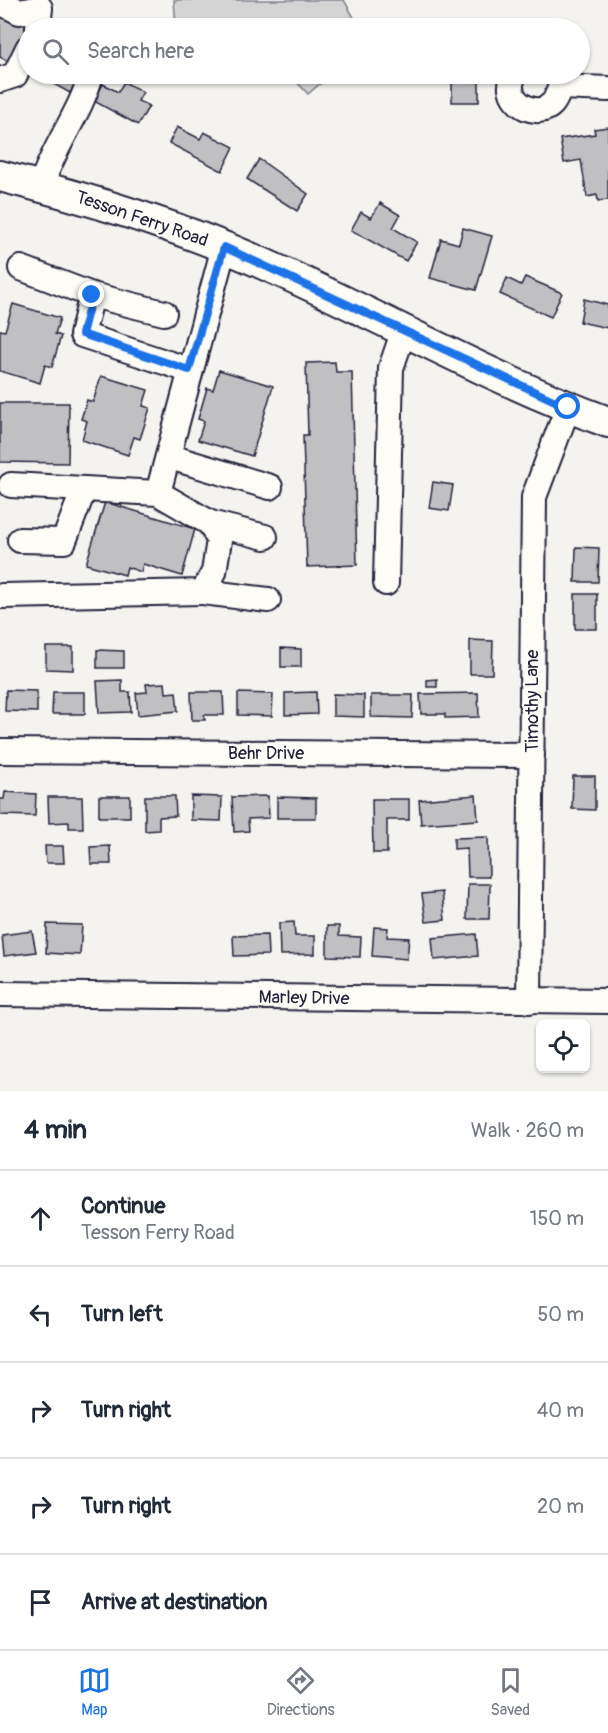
<!DOCTYPE html>
<meta charset="utf-8">
<style>
:root{--surface:#fff;--page:#f2f2f3;--text:#1f2937;--muted:#747a83;--line:#e0e1e3;--accent:#1a73e8}
body{margin:0;font-family:Pangolin,sans-serif;background:var(--page);color:var(--text)}
.controls{position:absolute;right:18px;bottom:18px;display:grid;overflow:hidden;border-radius:9px;box-shadow:0 2px 4px #0004}
.controls button{width:54px;height:54px;display:grid;place-items:center;padding:0;border:0;border-bottom:2px solid var(--line);background:var(--surface);color:var(--text);font:30px sans-serif}
.stop{position:absolute;width:18px;height:18px;margin:-14px;border:4px solid #1a73e8;border-radius:50%;background:#fff}
.stop.end{background:#1a73e8;border-color:#fff;box-shadow:0 2px 6px #0008}
.list{margin:0;padding:0;list-style:none}
h2{display:flex;justify-content:space-between;align-items:center;height:78px;margin:0;padding:0 24px;font-size:26px}
h2 small{font-size:20px;font-weight:400;color:var(--muted)}
.list li{display:grid;grid-template-columns:39px 1fr auto;gap:18px;align-items:center;box-sizing:border-box;height:96px;padding:0 24px;border-top:2px solid var(--line)}
.list b{display:block;font-size:22px;white-space:nowrap}
.list p{margin:0;font-size:20px;white-space:nowrap;color:var(--muted)}
.list em{font-size:20px;font-style:normal;color:var(--muted)}
.icon{flex:none;width:33px;height:33px;fill:none;stroke:currentColor;stroke-width:2;stroke-linecap:round;stroke-linejoin:round}
.map{position:relative;flex:none;width:608px;height:1091px;overflow:hidden}
.search{position:absolute;background:var(--surface);box-shadow:0 2px 4px #0004;left:18px;right:18px;top:18px;height:66px;display:flex;align-items:center;gap:15px;box-sizing:border-box;padding:0 21px;border-radius:33px;color:var(--muted);font-size:22px}
.sheet{height:558px;background:var(--surface)}
nav{display:flex;justify-content:space-around;align-items:center;box-sizing:border-box;height:84px;border-top:2px solid var(--line);background:var(--surface);font-size:16px;color:var(--muted)}
nav a{display:grid;justify-items:center;gap:3px}
nav .on{color:var(--accent)}
.map>svg:first-child{display:block}
</style>
<div class="map">
<svg width="608" height="1091" viewBox="0 0 608 1091">
<rect width="100%" height="100%" fill="#f4f3ef"/>
<filter id="ink" filterUnits="userSpaceOnUse"><feTurbulence type="fractalNoise" baseFrequency=".0167" numOctaves="2"/><feDisplacementMap in="SourceGraphic" scale="12" xChannelSelector="R" yChannelSelector="G"/><feConvolveMatrix kernelMatrix="1 2 1 2 8 2 1 2 1" color-interpolation-filters="sRGB"/></filter>
<g filter="url(#ink)">
<!-- green -->
<g fill="#d5d4d5" stroke="#7c7b88" stroke-width="1.5">
<path d="M174,0H344L357,23L356,28H176Z"/>
<path d="M293,74H331L308,94L293,78Z"/>
</g>
<!-- building -->
<g fill="#c0bfc2" stroke="#22223b" stroke-width="1.5">
<path d="M0,9L32,27L11,63L0,57Z"/>
<path d="M45,74H81L70,93L43,78Z"/>
<rect x="452" y="74" width="27" height="28"/>
<path d="M124,82L143,92L138,101L149,106L138,125L94,101L103,84L118,92Z"/>
<path d="M177,127L200,139L204,132L234,147L222,171L169,143Z"/>
<path d="M608,127V200L598,201L597,195L587,197L581,160L564,163L560,139L595,134L594,129Z"/>
<path d="M259,159L308,194L297,211L247,179Z"/>
<path d="M380,203L400,215L393,228L417,242L406,261L351,230L361,212L371,218Z"/>
<path d="M463,228L492,236L476,290L430,278L441,239L459,244Z"/>
<path d="M525,277L562,293L551,317L500,294L507,278L521,285Z"/>
<path d="M584,299L608,305V328L580,322Z"/>
<path d="M13,304L60,318L55,334L61,336L52,367L45,365L40,383L0,371V330L5,331Z"/>
<path d="M335,362L336,372H352L357,565L307,567L303,435H308L306,363Z"/>
<path d="M219,370L273,386L252,456L198,440L204,421L198,419L207,388L213,390Z"/>
<path d="M101,376L148,390L143,406L150,408L140,439L134,437L128,455L82,440L87,421L81,419L87,400L93,402Z"/>
<path d="M0,403H69L68,463L0,462Z"/>
<path d="M433,482L453,485L449,511L429,508Z"/>
<path d="M105,502L195,529L182,576L143,564L141,572L127,567L125,575L86,564Z"/>
<path d="M576,547L599,548L598,582H575Z"/>
<rect x="575" y="594" width="22" height="35"/>
<path d="M470,640L493,641L492,674H470Z"/>
<path d="M46,647H73V670L46,669Z"/>
<path d="M281,648L301,649V667H281Z"/>
<path d="M97,650L124,651V668H97Z"/>
<path d="M437,679V687H427V680Z"/>
<path d="M122,680V692H130L131,712L99,713L97,681Z"/>
<path d="M165,683L166,693L176,692L178,711L138,715L136,693L147,692L146,684Z"/>
<path d="M6,690L37,691V712L5,711Z"/>
<path d="M53,692H85V714H52Z"/>
<path d="M191,692H223L224,715H204L205,720H192Z"/>
<path d="M316,692L317,714L285,715V693Z"/>
<path d="M238,693L273,694L272,716L238,715Z"/>
<path d="M478,693L479,717L445,718V714H421L420,694Z"/>
<path d="M333,694L364,695V717L333,716Z"/>
<path d="M371,695H413L412,718L371,717Z"/>
<path d="M573,776H595V810L572,809Z"/>
<path d="M5,792L36,794L35,816L0,815V799H4Z"/>
<path d="M476,795L478,820L421,824L419,800Z"/>
<rect x="99" y="796" width="31" height="21"/>
<path d="M145,796H175L176,816L159,817V830L145,831Z"/>
<path d="M191,796L222,797L221,821L191,820Z"/>
<path d="M268,796L269,818L248,819L249,831L234,832L232,797Z"/>
<path d="M48,797H82L83,828H69V822L49,823Z"/>
<path d="M277,797L316,798V818H277Z"/>
<path d="M372,799H409V820H387V853H373Z"/>
<path d="M488,837L489,877H468L467,848L454,849V838Z"/>
<path d="M45,846H63L64,863H46Z"/>
<path d="M110,846L111,864H91L90,847Z"/>
<path d="M468,884H490L489,919H467Z"/>
<path d="M442,892L445,920L426,922L422,894Z"/>
<path d="M294,922L295,936H315V954L280,955L279,923Z"/>
<path d="M47,924L82,925L80,955L46,953Z"/>
<path d="M327,926H339V936L361,937L360,957L327,956Z"/>
<path d="M374,927L388,928L387,937L409,938L407,959L372,956Z"/>
<path d="M32,931L36,952L4,956L2,935Z"/>
<path d="M476,934L478,956L434,960L432,938Z"/>
<path d="M267,935L268,955L234,956L233,936Z"/>
</g>
<g fill="none" stroke-linecap="round" stroke-linejoin="round">
<defs>
<g id="minor">
<path d="M2,3L19,12L40,8L38,28"/>
<path d="M514,74C513,78 510,84 511,88C513,106 538,118 552,104C556,100 558,92 561,87L558,74"/>
<path d="M0,80L15,75L28,48"/>
<path d="M561,87L608,89"/>
<path d="M41,186C53,147 81,113 91,74"/>
<path d="M21,268L92,295"/>
<path d="M164,313L92,295L82,335L189,370"/>
<path d="M170,457L270,487"/>
<path d="M158,493L224,247"/>
<path d="M210,523L265,537"/>
<path d="M20,540L64,541L84,489"/>
<path d="M386,583L391,368L404,330"/>
<path d="M203,592L268,600"/>
<path d="M2,596L203,592L214,572L219,540L210,523L158,493L11,485"/>
<path d="M0,751L532,755"/>
<path d="M0,994L608,1001"/>
<path d="M529,1001L534,497L568,407"/>
</g>
<path id="major" d="M0,176C91,199 180,226 266,265C381,316 490,379 608,422"/>
</defs>
<!-- minor casing -->
<use href="#minor" stroke="#22223b" stroke-width="28"/>
<!-- major casing -->
<use href="#major" stroke="#22223b" stroke-width="34"/>
<!-- minor -->
<use href="#minor" stroke="#fdfcf7" stroke-width="24"/>
<!-- major -->
<use href="#major" stroke="#fdfcf7" stroke-width="30"/>
</g>
</g>
<g fill="none" stroke-linecap="round" stroke-linejoin="round" filter="url(#ink)">
<!-- route -->
<path stroke="#1a73e8" stroke-width="8" d="M92,295L82,334L189,370L224,247L568,407"/>
</g>
<g text-anchor="middle" dominant-baseline="central" stroke-width="4.5" stroke-linejoin="round" paint-order="stroke">
<!-- street labels -->
<g font-size="18" fill="#22223b" stroke="#fdfcf7">
<text transform="translate(142 219) rotate(19)">Tesson Ferry Road</text>
<text transform="translate(532 701) rotate(-90)">Timothy Lane</text>
<text x="266" y="753">Behr Drive</text>
<text transform="translate(304 998) rotate(1)">Marley Drive</text>
</g>
</g>
</svg>
<div class="controls">
<button><svg class="icon" aria-label="locate" viewBox="0 0 24 24"><circle cx="12" cy="12" r="6"/><path d="M12 2v4M12 18v4M2 12h4M18 12h4"/></svg></button>
</div>
<div class="stop" style="left:568px;top:407px"></div>
<div class="stop end" style="left:92px;top:295px"></div>
<div class="search"><svg class="icon" aria-label="search" viewBox="0 0 24 24"><circle cx="10" cy="10" r="6"/><path d="M15 15l6 6"/></svg>Search here</div>
</div>
<section class="sheet">
<h2>4 min<small>Walk · 260 m</small></h2>
<ul class="list">
<li><svg class="icon" aria-label="ahead" viewBox="0 0 24 24"><path d="M12 20V5M6 11l6-6 6 6"/></svg><div><b>Continue</b><p>Tesson Ferry Road</p></div><em>150 m</em></li>
<li><svg class="icon" aria-label="left" viewBox="0 0 24 24"><path d="M17 20v-9H6M10 6l-5 5 5 5"/></svg><div><b>Turn left</b></div><em>50 m</em></li>
<li><svg class="icon" aria-label="right" viewBox="0 0 24 24"><path d="M7 20v-9h11M14 6l5 5-5 5"/></svg><div><b>Turn right</b></div><em>40 m</em></li>
<li><svg class="icon" aria-label="right" viewBox="0 0 24 24"><path d="M7 20v-9h11M14 6l5 5-5 5"/></svg><div><b>Turn right</b></div><em>20 m</em></li>
<li><svg class="icon" aria-label="arrive" viewBox="0 0 24 24"><path d="M6 21V4h12l-3 4 3 4H6"/></svg><div><b>Arrive at destination</b></div></li>
</ul>
</section>
<nav>
<a class="on"><svg class="icon" aria-label="map" viewBox="0 0 24 24"><path d="M3 6l6-2 6 2 6-2v14l-6 2-6-2-6 2zM9 4v14M15 6v14"/></svg>Map</a>
<a><svg class="icon" aria-label="directions" viewBox="0 0 24 24"><path d="M12 3l9 9-9 9-9-9zM9 14v-3h6M13 9l2 2-2 2"/></svg>Directions</a>
<a><svg class="icon" aria-label="saved" viewBox="0 0 24 24"><path d="M7 4h10v16l-5-4-5 4z"/></svg>Saved</a>
</nav>
